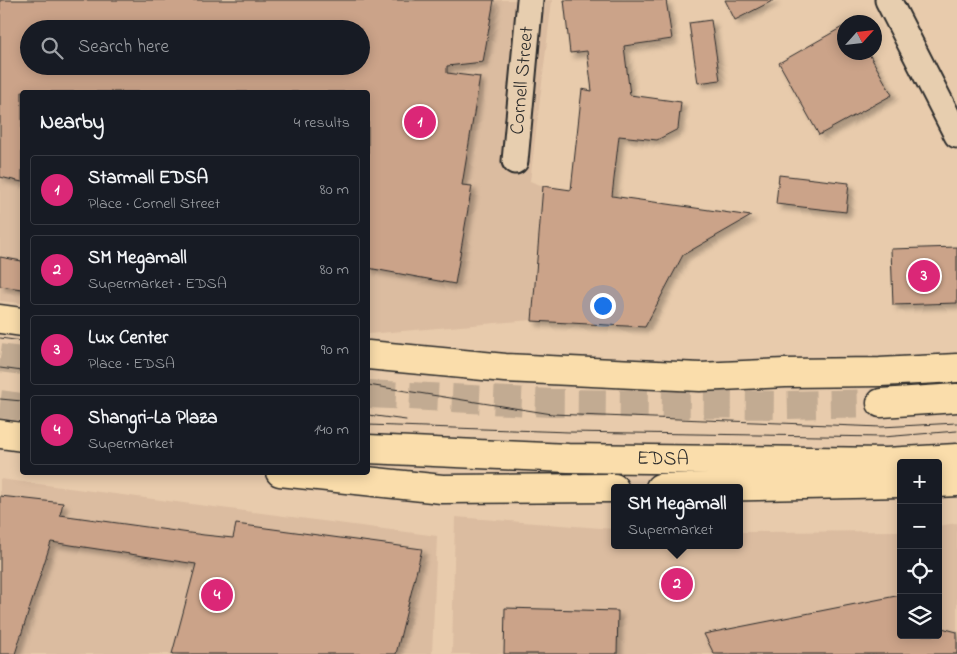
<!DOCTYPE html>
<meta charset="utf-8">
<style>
:root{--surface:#171b24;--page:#20242c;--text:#f1f3f6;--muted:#9ea1a6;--line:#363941;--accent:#db2777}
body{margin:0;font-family:"Indie Flower",sans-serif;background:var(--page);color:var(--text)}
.controls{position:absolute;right:15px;bottom:15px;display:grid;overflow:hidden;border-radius:5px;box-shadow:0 2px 12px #0003}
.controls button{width:45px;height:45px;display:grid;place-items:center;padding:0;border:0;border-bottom:1px solid var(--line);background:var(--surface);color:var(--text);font:25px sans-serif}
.compass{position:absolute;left:837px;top:15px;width:45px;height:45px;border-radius:50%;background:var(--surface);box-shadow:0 2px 12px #0003;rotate:63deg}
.you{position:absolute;left:602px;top:305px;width:18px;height:18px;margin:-12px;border:4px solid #fff;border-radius:50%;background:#1a73e8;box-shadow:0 0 0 8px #1a73e833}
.badge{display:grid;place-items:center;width:32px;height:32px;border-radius:50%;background:var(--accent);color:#fff;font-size:16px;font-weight:700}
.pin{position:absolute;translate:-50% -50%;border:2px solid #fff;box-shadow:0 1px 5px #0006}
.popup{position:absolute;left:611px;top:484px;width:132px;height:65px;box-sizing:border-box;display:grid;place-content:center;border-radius:5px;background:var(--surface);filter:drop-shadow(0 1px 4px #0005);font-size:16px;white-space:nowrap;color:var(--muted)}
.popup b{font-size:19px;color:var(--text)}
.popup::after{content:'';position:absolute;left:50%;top:100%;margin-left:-10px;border:10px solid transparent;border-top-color:var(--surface)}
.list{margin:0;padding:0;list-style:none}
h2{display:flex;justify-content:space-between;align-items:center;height:65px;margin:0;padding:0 20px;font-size:21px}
h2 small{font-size:16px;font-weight:400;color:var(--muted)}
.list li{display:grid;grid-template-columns:32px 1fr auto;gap:15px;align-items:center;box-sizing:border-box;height:70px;margin:0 10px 10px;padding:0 10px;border:1px solid var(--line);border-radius:5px}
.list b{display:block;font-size:19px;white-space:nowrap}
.list p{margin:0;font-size:16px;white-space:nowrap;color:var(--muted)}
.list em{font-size:16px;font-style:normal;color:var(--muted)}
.icon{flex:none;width:28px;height:28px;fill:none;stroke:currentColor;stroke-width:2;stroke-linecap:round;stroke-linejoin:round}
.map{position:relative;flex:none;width:957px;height:654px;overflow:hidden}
.search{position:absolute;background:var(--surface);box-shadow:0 2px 12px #0003;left:20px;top:20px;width:350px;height:55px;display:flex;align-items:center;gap:12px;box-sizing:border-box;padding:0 18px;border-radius:28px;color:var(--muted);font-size:19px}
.panel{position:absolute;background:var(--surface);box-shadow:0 2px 12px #0003;left:20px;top:90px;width:350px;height:385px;border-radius:5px}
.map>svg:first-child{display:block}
</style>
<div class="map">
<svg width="957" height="654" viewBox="0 0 957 654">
<defs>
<filter id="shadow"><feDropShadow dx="4.5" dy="4.5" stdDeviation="2.5" flood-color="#0004"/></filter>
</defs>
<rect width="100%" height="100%" fill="#e8cbac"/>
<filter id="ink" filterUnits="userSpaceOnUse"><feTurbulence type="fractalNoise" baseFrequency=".02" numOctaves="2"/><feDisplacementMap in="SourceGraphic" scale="10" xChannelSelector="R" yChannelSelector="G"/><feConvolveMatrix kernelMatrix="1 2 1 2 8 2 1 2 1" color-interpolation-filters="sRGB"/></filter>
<g filter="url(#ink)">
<!-- built -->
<g fill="#dbbca0" fill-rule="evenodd">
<path d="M0,0H552L530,181L543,186L532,320L368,334V92H22V303L0,301ZM29,29H361V66H29Z"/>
<path d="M0,479L437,536L432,654H0Z"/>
<path d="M455,517L614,529V545H740V532L901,531V635H938V526L957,523V654H452Z"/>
</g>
<!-- building -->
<g fill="#cba389" stroke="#2b2b2b" fill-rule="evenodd" filter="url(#shadow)">
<path d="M0,0H494L483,62L447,66V73L480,77L462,185L472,186L455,284L368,268V92H22V182L0,177ZM29,29H361V66H29Z"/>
<path d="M564,0H666L672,39L624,46L630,95L681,102L678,129L657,140L619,136L612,196L751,216L683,255L645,327L532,321L543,186L571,190L582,89L592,91L587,51L570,53Z"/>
<path d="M725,0H774L735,20Z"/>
<path d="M711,20L720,80L698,83L689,23Z"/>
<path d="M844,26V52H868L892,95L819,135L779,63Z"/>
<path d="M779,175L849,183L846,212L776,204Z"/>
<path d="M957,247V303L893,305L891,249Z"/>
<path d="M0,257L22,261V289L0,286Z"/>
<path d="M0,496L63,503L60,515L204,535L233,538L236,524L422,549L396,654H172L196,564L51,542L15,654H0Z"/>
<path d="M901,595V635H938V627L957,632V654H714L704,634Z"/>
<path d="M505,608L618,611L617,654H504Z"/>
</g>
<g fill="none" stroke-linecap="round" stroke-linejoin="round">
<!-- trunk-tunnel -->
<g stroke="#c2ab92" stroke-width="28" stroke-dasharray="28 14" stroke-linecap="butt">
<path d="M0,358L22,361"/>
<path d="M368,394L552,403L785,405L881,403"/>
<path d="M0,404L22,407"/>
</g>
<defs>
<g id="minor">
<path d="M888,0L957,135"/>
<path id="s1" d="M515,161L530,0"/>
</g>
<g id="trunk">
<path d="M0,319L22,322"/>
<path d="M368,355L505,368L700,377L785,373L880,372L957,368"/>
<path d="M881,403L957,398"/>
<path d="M0,434L22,437"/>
<path id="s2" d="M368,449L568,458L886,462L957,458"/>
<path d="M280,472L442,489L614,488"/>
<path d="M938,483L957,482"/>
<path d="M660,488L901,483"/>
</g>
</defs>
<!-- minor casing -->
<use href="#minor" stroke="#2b2b2b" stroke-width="29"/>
<!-- trunk casing -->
<use href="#trunk" stroke="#2b2b2b" stroke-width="31"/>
<!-- minor -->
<use href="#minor" stroke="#e7ceaf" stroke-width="25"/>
<!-- trunk -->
<use href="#trunk" stroke="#faddab" stroke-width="28"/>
<!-- tram -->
<g stroke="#2b2b2b" stroke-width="1">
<path d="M0,338L22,341"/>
<path d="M0,368L22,371"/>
<path d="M368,385L552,414L881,427L957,423"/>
<path d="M0,399L22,401"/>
<path d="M368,415L406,420"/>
<path d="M368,425L569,432L883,437L957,431"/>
</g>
</g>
</g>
<g text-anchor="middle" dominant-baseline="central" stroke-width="4.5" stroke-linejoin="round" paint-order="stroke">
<!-- street labels -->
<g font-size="20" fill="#2b2b2b" stroke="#e7ceaf">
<text stroke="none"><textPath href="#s1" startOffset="81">Cornell Street</textPath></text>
<text stroke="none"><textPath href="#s2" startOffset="295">EDSA</textPath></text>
</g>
</g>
</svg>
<div class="controls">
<button>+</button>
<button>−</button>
<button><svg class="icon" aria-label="locate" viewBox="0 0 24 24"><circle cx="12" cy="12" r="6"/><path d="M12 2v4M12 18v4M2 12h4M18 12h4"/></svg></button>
<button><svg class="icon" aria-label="layers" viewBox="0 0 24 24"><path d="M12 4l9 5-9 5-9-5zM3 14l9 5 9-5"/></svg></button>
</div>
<svg class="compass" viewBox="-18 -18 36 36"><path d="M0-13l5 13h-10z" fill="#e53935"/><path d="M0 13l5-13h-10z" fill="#9ea1a6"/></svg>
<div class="you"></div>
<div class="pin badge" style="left:420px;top:122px">1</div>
<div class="pin badge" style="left:677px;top:584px">2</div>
<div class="popup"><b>SM Megamall</b>Supermarket</div>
<div class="pin badge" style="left:924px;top:276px">3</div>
<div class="pin badge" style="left:217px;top:595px">4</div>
<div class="search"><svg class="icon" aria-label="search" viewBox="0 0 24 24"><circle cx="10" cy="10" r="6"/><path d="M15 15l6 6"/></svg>Search here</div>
<section class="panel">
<h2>Nearby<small>4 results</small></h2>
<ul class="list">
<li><span class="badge">1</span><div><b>Starmall EDSA</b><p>Place · Cornell Street</p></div><em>80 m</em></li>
<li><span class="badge">2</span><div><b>SM Megamall</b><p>Supermarket · EDSA</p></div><em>80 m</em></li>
<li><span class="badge">3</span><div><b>Lux Center</b><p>Place · EDSA</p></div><em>90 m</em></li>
<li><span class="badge">4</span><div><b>Shangri-La Plaza</b><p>Supermarket</p></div><em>140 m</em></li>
</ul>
</section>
</div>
